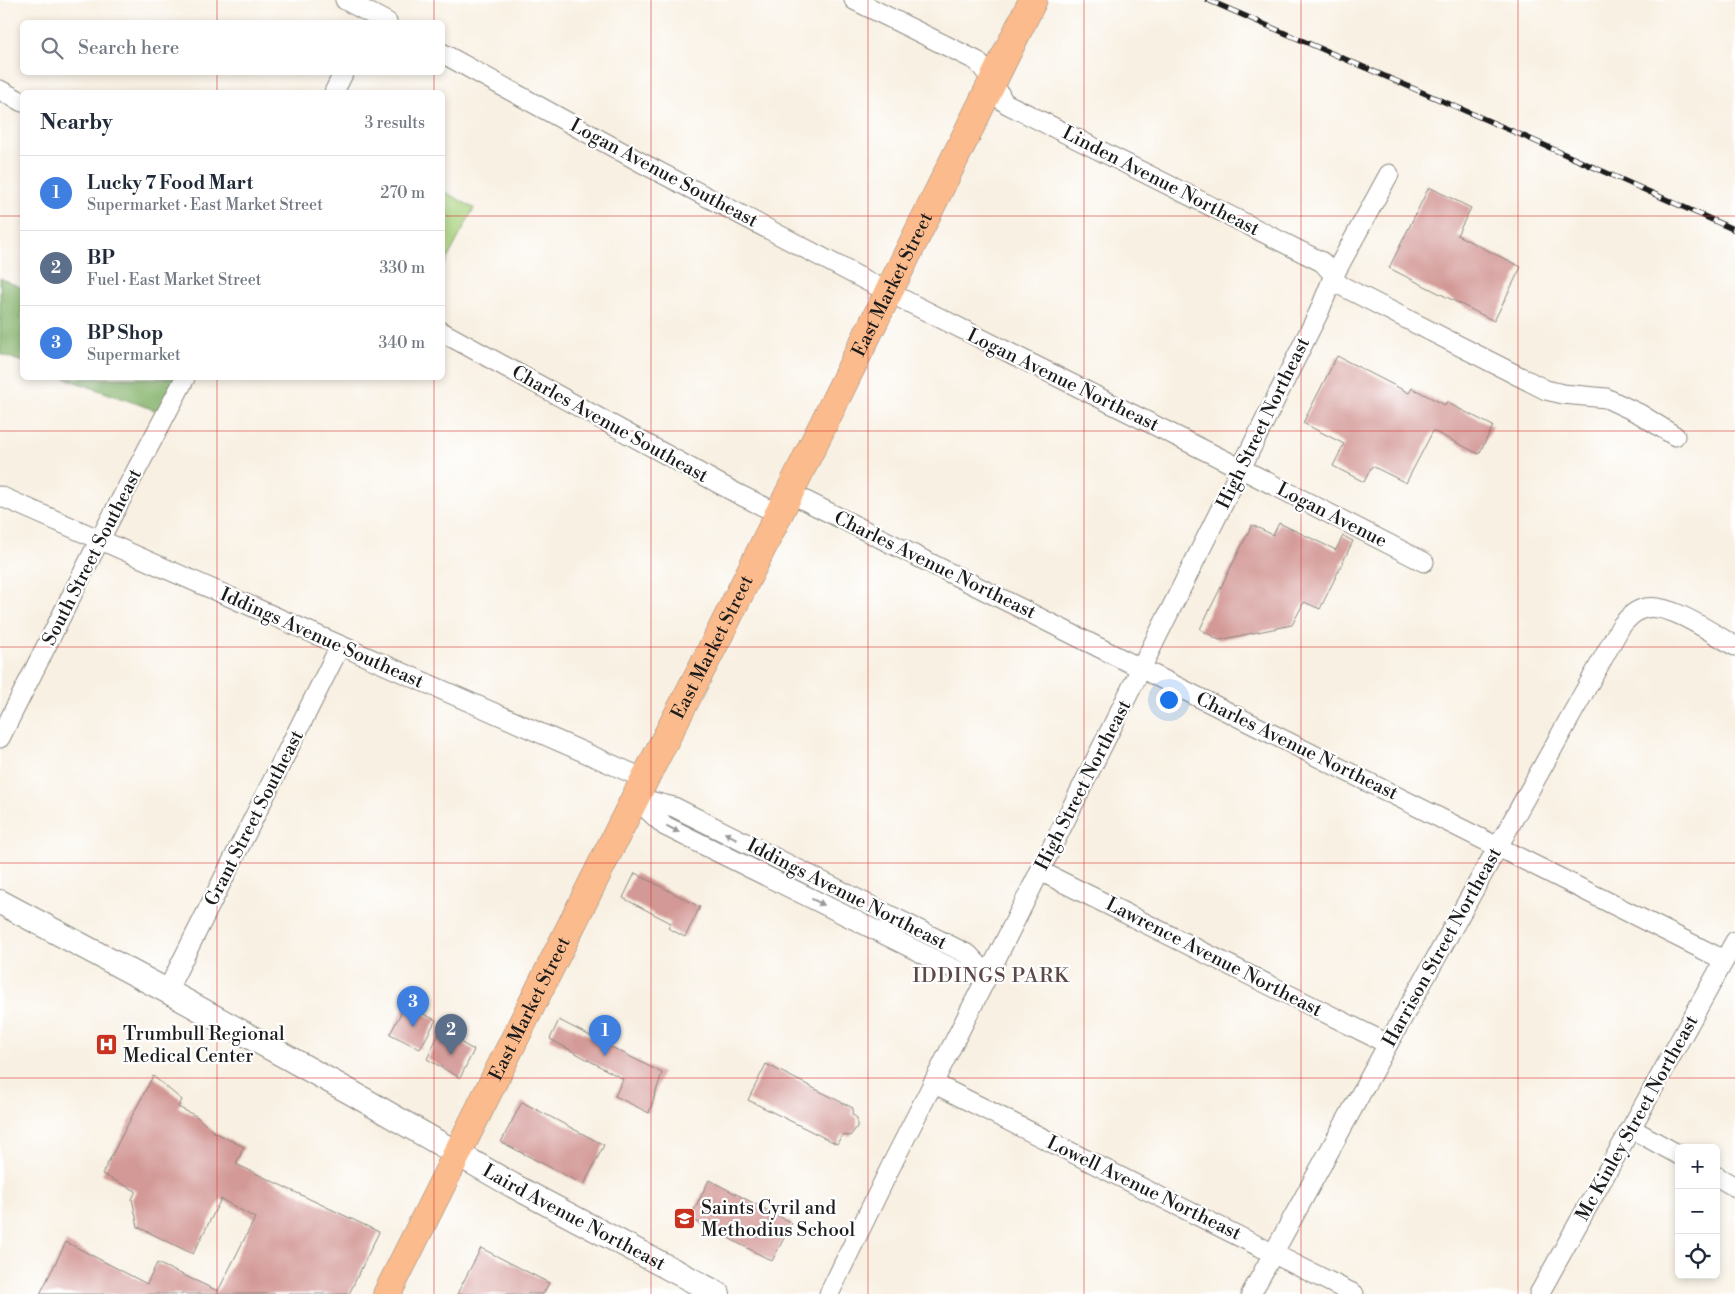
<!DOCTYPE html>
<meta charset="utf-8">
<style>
:root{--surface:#fff;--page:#f2f2f3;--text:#1f2937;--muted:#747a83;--line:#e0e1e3;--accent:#7c3aed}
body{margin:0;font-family:"Libre Bodoni",serif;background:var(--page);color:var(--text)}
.controls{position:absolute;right:15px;bottom:15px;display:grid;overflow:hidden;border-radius:8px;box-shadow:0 2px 8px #0003}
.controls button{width:45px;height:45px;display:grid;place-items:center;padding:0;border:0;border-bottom:1px solid var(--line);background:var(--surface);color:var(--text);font:25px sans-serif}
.you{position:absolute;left:1168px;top:699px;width:18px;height:18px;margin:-12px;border:4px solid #fff;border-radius:50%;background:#1a73e8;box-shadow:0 0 0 8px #1a73e833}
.badge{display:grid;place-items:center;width:32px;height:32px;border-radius:50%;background:var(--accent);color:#fff;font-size:16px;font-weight:700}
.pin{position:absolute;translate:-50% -41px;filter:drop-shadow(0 1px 2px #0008)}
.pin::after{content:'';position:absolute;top:26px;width:18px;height:15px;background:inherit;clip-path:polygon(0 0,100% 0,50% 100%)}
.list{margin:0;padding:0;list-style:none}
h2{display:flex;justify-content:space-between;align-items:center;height:65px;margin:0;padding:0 20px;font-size:21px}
h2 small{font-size:16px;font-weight:400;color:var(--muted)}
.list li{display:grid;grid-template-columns:32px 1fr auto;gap:15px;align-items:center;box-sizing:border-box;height:75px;padding:0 20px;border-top:1px solid var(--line)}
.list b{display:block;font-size:19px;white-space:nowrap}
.list p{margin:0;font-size:16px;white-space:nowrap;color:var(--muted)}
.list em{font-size:16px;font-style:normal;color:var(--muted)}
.icon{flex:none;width:28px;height:28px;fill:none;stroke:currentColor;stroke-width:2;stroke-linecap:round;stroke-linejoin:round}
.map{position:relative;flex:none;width:1735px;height:1294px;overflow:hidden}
.search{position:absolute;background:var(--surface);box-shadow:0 2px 8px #0003;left:20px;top:20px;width:425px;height:55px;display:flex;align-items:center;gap:12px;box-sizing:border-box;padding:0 18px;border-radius:8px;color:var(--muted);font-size:19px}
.panel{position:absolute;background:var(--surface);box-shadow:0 2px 8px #0003;left:20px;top:90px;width:425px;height:290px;border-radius:8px}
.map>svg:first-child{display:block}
</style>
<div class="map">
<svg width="1735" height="1294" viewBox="0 0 1735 1294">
<rect width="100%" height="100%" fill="#fff"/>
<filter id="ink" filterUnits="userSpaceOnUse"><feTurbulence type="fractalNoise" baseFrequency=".02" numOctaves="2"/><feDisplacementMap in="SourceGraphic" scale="10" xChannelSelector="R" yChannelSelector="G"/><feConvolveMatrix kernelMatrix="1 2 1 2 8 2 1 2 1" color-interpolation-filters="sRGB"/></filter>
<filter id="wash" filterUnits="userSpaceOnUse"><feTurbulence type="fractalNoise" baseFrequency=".0096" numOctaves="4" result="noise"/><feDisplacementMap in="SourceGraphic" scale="20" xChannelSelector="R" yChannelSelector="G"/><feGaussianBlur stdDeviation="1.12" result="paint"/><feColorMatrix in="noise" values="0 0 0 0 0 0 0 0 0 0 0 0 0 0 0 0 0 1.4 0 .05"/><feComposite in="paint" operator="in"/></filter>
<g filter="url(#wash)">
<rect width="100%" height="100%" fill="#f8f0e2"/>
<!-- green -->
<path fill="#a8d27e" stroke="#62774d" d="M443,191L474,208L443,267Z"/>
<!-- forest -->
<g fill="#86b46d" stroke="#516844">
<path d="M0,278L22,288V362L0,354Z"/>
<path d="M64,378H185L166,414Z"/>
</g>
<g id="blocks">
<!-- building -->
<g fill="#d39996">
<path d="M1429,187L1471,208L1457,235L1521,267L1494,321L1389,268Z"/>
<path d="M1337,356L1409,393L1412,388L1445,405L1446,402L1493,426L1479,454L1433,431L1406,483L1372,466L1364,482L1333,466L1344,444L1303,423Z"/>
<path d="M1279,523L1336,550L1343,536L1353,541L1320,609L1304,602L1292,625L1219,640L1200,629L1252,525L1273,535Z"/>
<path d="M635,873L700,907L685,937L668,928L671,923L623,898Z"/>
<path d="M405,1005L436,1020L420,1049L390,1034Z"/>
<path d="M559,1020L662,1073L649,1113L615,1096L623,1079L550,1039Z"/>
<path d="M440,1031L474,1050L460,1078L427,1059Z"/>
<path d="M766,1064L853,1108L852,1114L857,1118V1127L850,1136L842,1135L837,1144L748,1100Z"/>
<path d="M153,1076L182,1100L178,1107L196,1116L214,1132L244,1147L236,1164L379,1232L349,1294H40L66,1242L147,1284L157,1263L218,1291L255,1218L221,1199L193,1254L138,1227L132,1199L136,1191L102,1174Z"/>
<path d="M522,1102L604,1145L584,1185L501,1142Z"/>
<path d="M709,1180L792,1223L772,1261L690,1218Z"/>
<path d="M481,1248L549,1283L543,1294H457Z"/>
</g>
</g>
</g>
<g filter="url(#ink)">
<use href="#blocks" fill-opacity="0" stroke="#8a867f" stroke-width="1"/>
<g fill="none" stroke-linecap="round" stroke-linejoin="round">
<defs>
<g id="minor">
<path d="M345,0L387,22"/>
<path d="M442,53L644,164L888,292L1240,468L1424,562"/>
<path d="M0,90L22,102"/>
<path d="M334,92L344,72"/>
<path d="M1389,174L1334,275L1338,284L1546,390L1563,394L1606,398L1640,414L1675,436"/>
<path d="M442,332L738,494L779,514"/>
<path d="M790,493L1724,960"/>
<path d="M0,496L645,779"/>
<path d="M0,738L100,539L185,378"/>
<path d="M635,798L665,826L960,972L988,975"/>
<path d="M637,798L674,807L969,955L988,975"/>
<path d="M1040,871L1388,1044"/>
<path d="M167,991L340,646"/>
<path d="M933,1083L1354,1294"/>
<path d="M1632,1129L1679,1155"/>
<path d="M1716,1176L1735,1187"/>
<path d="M829,1294L893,1162L988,975L1319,312L1334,275L1322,262L1007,104L1003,101L993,81L977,61L854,0"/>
<path d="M1251,1294L1388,1044L1621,626C1627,619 1633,612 1642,609C1667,600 1713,634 1735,646"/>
<path d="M1539,1294L1735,941"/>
</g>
<g id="tertiary">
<path id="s1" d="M0,902L167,991L352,1093L512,1185L718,1294"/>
</g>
<g id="primary">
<path id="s2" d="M387,1294L635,798L721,631L1033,0"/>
</g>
</defs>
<!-- minor casing -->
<use href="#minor" stroke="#8a867f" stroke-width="21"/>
<!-- tertiary casing -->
<use href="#tertiary" stroke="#8a867f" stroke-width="26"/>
<!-- primary casing -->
<use href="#primary" stroke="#8a867f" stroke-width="29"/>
<!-- minor -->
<use href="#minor" stroke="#fff" stroke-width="19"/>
<!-- tertiary -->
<use href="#tertiary" stroke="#fff" stroke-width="24"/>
<!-- primary -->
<use href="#primary" stroke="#fbbb8c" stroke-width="28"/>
<defs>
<path id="rail" d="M1208,0L1519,134L1735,230"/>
</defs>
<!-- rail casing -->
<use href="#rail" stroke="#1c1c1c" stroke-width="5.5"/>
<!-- rail -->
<use href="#rail" stroke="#fff" stroke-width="4" stroke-dasharray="11" stroke-linecap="butt"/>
</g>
<!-- one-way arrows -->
<defs><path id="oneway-solid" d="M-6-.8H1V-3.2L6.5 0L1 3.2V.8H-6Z" transform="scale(1.25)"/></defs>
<g fill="#999">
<use href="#oneway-solid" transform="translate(673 829) rotate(27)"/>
<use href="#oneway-solid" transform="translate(731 836) rotate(-153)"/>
<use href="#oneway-solid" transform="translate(818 902) rotate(26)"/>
</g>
</g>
<!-- grid -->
<path fill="none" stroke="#d62828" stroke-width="1" stroke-opacity="0.55" d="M217,0V22M434,0V22M651,0V1294M868,0V1294M1084,0V1294M1301,0V1294M1518,0V1294M217,72V92M434,72V92M0,216H22M442,216H1735M217,378V1294M434,378V1294M0,431H1735M0,647H1735M0,863H1735M0,1078H1735"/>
<!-- icons -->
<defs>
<symbol id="hospital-square" viewBox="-11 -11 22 22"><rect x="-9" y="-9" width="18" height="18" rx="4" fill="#c8321e" stroke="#fff"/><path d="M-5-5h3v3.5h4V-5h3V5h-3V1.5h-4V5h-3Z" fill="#fff"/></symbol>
<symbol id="school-square" viewBox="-11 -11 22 22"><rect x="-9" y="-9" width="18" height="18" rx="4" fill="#c8321e" stroke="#fff"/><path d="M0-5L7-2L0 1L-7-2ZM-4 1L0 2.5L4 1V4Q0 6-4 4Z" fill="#fff"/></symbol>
</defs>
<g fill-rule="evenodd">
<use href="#hospital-square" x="94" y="1032" width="25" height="25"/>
<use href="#school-square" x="672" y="1206" width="25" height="25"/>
</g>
<g text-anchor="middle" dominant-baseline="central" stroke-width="4.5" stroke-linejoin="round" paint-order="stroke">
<!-- street labels -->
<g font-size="19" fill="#1c1c1c" stroke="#fff">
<text transform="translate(664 173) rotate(28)">Logan Avenue Southeast</text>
<text transform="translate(1161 181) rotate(27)">Linden Avenue Northeast</text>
<text stroke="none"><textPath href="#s2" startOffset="1129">East Market Street</textPath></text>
<text transform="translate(1063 380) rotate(26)">Logan Avenue Northeast</text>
<text transform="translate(1263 423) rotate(-64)">High Street Northeast</text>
<text transform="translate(610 424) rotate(29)">Charles Avenue Southeast</text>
<text transform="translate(1332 515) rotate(27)">Logan Avenue</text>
<text transform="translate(92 557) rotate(-63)">South Street Southeast</text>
<text transform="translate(935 565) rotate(26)">Charles Avenue Northeast</text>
<text transform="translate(322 638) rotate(24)">Iddings Avenue Southeast</text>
<text stroke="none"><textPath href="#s2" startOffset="724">East Market Street</textPath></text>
<text transform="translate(1297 746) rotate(26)">Charles Avenue Northeast</text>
<text transform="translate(1083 785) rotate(-63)">High Street Northeast</text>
<text transform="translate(254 818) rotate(-63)">Grant Street Southeast</text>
<text transform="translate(847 894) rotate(27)">Iddings Avenue Northeast</text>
<text transform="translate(1442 947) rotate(-61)">Harrison Street Northeast</text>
<text transform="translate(1214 957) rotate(27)">Lawrence Avenue Northeast</text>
<text stroke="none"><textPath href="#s2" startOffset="319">East Market Street</textPath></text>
<text transform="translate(1637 1118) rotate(-61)">Mc Kinley Street Northeast</text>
<text transform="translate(1144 1188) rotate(26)">Lowell Avenue Northeast</text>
<text stroke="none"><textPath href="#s1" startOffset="655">Laird Avenue Northeast</textPath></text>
</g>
<!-- poi labels -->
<g font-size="19" fill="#1c1c1c" stroke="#fff" text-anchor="start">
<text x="123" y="1034">Trumbull Regional<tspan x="123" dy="22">Medical Center</tspan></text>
<text x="701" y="1208">Saints Cyril and<tspan x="701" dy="22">Methodius School</tspan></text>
</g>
<!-- neighbourhood labels -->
<g font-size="20" letter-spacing="1" fill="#5c4847" stroke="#fff">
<text x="991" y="976">IDDINGS PARK</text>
</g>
</g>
</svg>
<div class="controls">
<button>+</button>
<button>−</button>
<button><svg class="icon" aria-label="locate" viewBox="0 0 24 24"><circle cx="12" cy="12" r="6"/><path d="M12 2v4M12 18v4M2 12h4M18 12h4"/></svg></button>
</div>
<div class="you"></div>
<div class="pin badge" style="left:605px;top:1056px;background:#3f7fe0">1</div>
<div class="pin badge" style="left:451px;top:1055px;background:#5c6f8a">2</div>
<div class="pin badge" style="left:413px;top:1027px;background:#3f7fe0">3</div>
<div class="search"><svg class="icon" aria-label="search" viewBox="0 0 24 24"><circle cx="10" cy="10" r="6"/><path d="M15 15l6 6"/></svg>Search here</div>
<section class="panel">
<h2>Nearby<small>3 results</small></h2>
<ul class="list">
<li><span class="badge" style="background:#3f7fe0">1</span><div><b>Lucky 7 Food Mart</b><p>Supermarket · East Market Street</p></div><em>270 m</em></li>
<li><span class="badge" style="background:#5c6f8a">2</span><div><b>BP</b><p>Fuel · East Market Street</p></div><em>330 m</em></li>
<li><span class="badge" style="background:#3f7fe0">3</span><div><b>BP Shop</b><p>Supermarket</p></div><em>340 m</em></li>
</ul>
</section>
</div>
